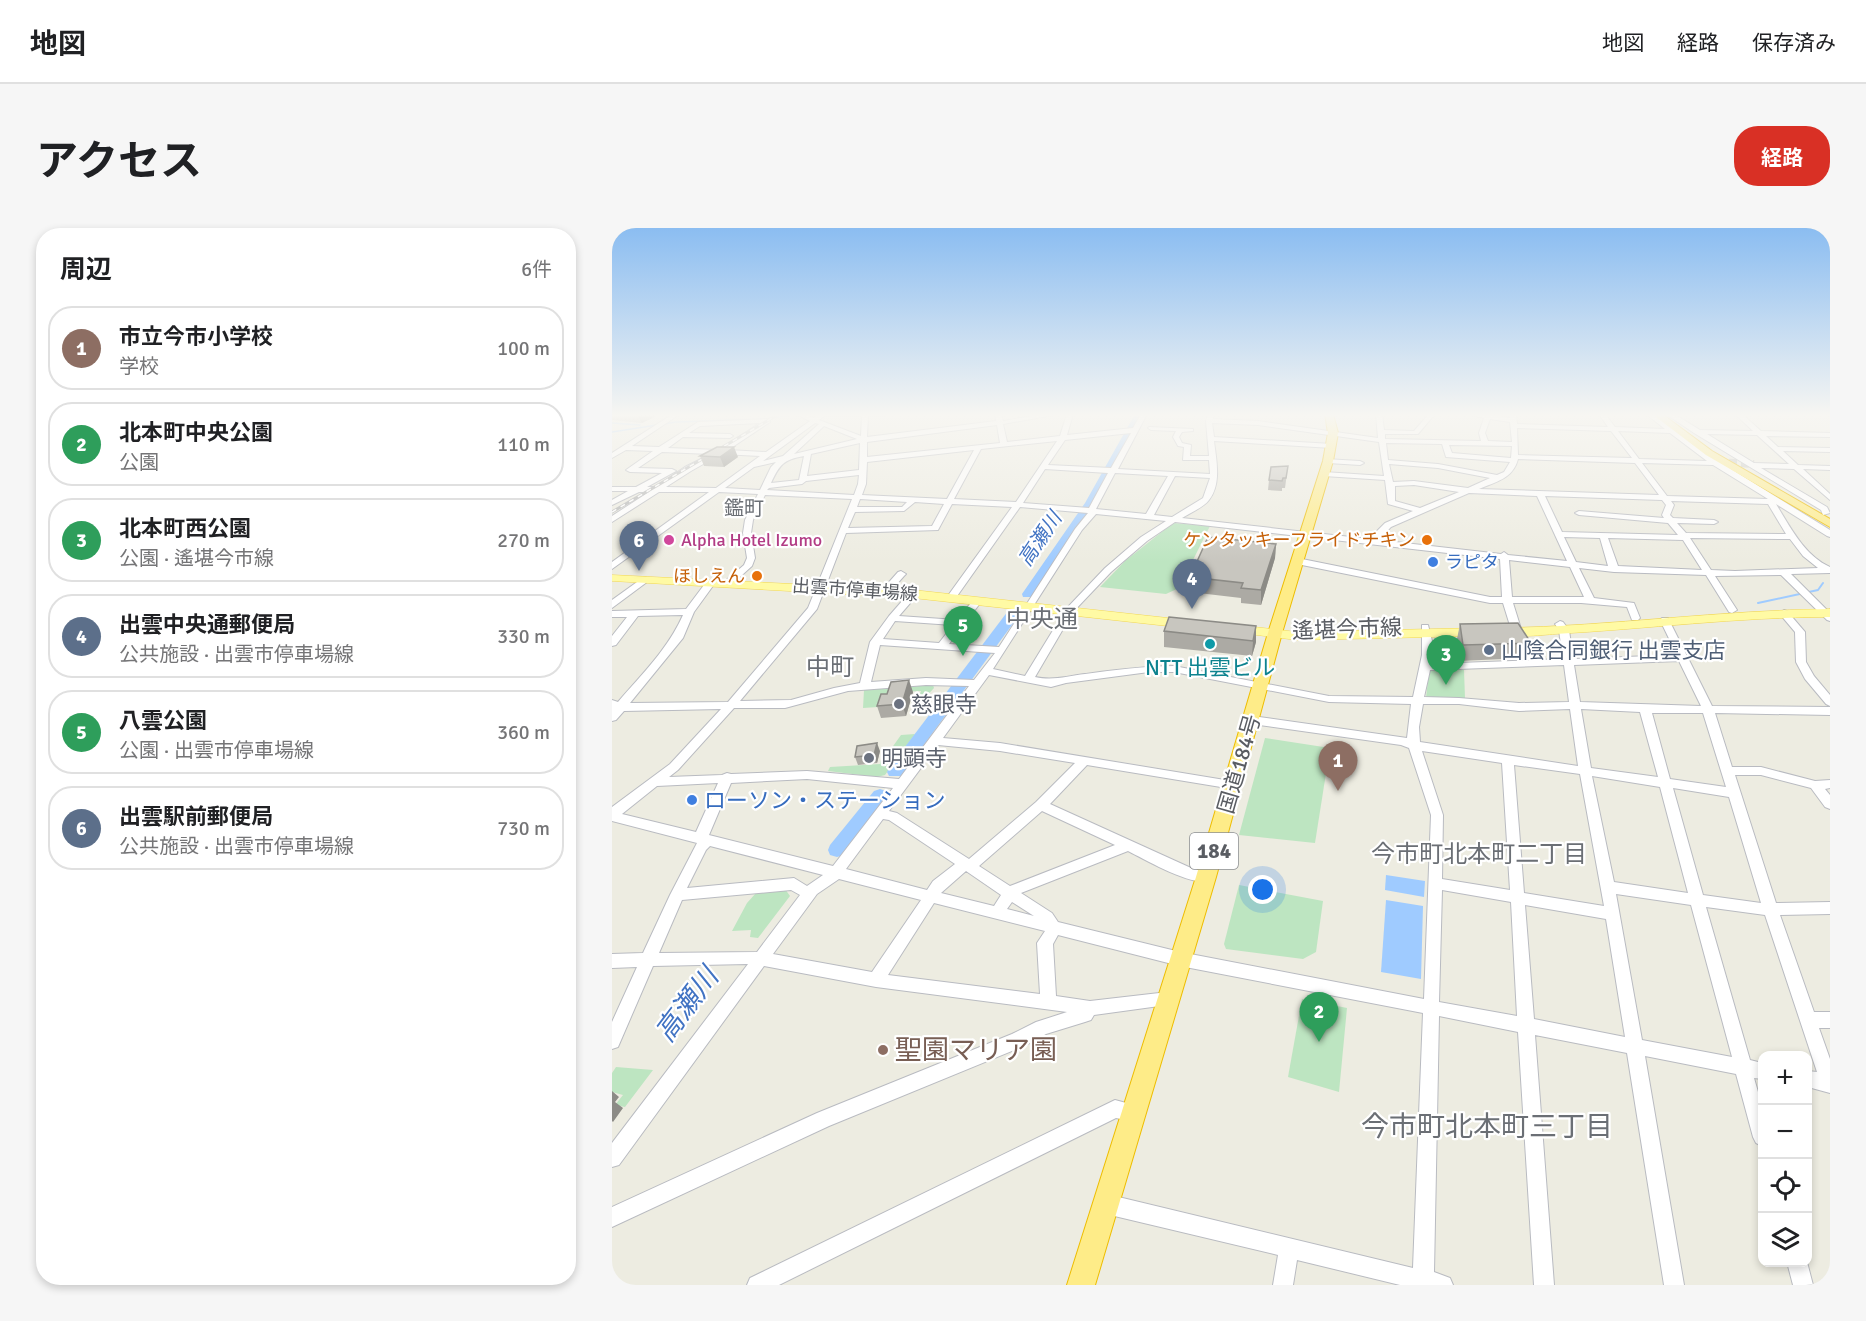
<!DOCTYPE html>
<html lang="ja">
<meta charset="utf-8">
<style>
:root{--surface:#fff;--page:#f6f6f6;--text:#202124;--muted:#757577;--line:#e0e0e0;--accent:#d93025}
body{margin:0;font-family:Signika,"Noto Sans JP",sans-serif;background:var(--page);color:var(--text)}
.controls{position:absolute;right:18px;bottom:18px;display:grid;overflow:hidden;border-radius:12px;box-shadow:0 3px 9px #0003}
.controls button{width:54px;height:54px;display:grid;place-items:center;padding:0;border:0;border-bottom:2px solid var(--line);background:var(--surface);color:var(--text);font:30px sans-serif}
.you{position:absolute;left:651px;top:662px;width:21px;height:21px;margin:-15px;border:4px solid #fff;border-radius:50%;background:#1a73e8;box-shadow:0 0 0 9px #1a73e833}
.badge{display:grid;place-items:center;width:39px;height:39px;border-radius:50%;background:var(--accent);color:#fff;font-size:20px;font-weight:700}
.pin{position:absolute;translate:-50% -50px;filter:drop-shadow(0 2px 3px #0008)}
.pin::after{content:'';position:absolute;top:32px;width:21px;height:18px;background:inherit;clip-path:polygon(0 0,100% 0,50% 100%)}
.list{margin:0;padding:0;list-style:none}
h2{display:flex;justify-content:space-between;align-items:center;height:78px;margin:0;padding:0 24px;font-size:26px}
h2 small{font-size:20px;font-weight:400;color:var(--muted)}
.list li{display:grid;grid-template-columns:39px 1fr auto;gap:18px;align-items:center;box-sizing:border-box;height:84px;margin:0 12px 12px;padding:0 12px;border:2px solid var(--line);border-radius:24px}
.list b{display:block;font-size:22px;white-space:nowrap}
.list p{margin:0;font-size:20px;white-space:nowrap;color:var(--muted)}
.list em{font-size:20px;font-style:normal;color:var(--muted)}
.icon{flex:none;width:33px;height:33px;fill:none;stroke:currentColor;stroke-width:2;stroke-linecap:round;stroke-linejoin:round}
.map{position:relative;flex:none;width:1218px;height:1057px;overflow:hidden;border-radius:24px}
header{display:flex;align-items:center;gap:36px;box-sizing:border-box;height:84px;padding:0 30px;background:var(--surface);border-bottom:2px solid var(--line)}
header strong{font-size:28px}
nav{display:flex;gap:33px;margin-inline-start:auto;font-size:21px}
.intro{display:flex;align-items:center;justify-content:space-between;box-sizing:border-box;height:144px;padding:0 36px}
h1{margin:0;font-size:42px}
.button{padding:15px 27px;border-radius:24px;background:var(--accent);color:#fff;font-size:21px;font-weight:700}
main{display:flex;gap:36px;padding:0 36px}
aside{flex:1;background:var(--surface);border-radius:24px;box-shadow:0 3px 9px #0003}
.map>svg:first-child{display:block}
</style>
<header>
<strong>地図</strong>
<nav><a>地図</a><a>経路</a><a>保存済み</a></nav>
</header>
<div class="intro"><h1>アクセス</h1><a class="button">経路</a></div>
<main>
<aside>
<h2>周辺<small>6件</small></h2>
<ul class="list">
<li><span class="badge" style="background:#8d6e63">1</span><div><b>市立今市小学校</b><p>学校</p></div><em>100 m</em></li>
<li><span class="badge" style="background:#2e9e5b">2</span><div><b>北本町中央公園</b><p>公園</p></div><em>110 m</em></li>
<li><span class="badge" style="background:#2e9e5b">3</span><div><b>北本町西公園</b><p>公園 · 遙堪今市線</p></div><em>270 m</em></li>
<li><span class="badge" style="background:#5c6f8a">4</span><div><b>出雲中央通郵便局</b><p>公共施設 · 出雲市停車場線</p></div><em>330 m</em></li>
<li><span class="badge" style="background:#2e9e5b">5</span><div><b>八雲公園</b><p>公園 · 出雲市停車場線</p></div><em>360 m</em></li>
<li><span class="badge" style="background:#5c6f8a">6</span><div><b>出雲駅前郵便局</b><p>公共施設 · 出雲市停車場線</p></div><em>730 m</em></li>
</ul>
</aside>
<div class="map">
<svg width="1218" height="1057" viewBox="0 0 1218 1057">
<rect width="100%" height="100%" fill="#edece1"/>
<!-- green -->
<g fill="#bde5c1">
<path d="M561,295L598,298L567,360L554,366L488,359L513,333Z"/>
<path d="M852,442L853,470H814L817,443Z"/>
<path d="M321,457L322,460L311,472L314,475L309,479L305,474L309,463L283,464L266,479L251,480L252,462Z"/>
<path d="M303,506L273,547L265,549L216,543L218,539L268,536L271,522L279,521L289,507Z"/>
<path d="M653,510L718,520L703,615L627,607Z"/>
<path d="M627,657L711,673L704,724L691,731L614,721L612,716Z"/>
<path d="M173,661L178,668L146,710L138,709L139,702L120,703L135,675L144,665Z"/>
<path d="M690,771L735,780L727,864L676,849Z"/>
<path d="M4,839L41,842L13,879L3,877L11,867L0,864V845Z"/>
</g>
<!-- water -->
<g fill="#9fcbff">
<path d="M774,647L813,653L812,669L773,662Z"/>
<path d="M774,672L811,678L809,751L769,744Z"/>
</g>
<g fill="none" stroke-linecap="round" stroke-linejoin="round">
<!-- stream-far2 -->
<g stroke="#9fcbff" stroke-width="1.5">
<path d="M965,186L990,187"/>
<path d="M0,195L28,197"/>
<path d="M0,204L64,194L153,191L183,186"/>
</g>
<!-- stream-far1 -->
<g stroke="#9fcbff" stroke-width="2">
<path d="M1146,375L1206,362L1211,355"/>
<path d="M1055,406L1063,421"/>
</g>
<!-- stream -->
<path stroke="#9fcbff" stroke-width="3" d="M1062,420L1064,424"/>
<!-- river -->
<g fill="#9fcbff" fill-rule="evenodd">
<path d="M523,186H531L483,275L421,369H411L410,366L473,275Z"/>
<path d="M401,382L408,386L289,548H277L275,544L277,540L396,383Z"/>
<path d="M268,561L274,563L277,567L232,627L225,629L218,627L216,622L218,617L262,563Z"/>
</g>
<!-- minor-tunnel -->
<path stroke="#c8c8c2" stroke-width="8" stroke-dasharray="8 4" stroke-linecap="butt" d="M1105,234L1142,236"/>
<defs>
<g id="minor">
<path d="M61,186H68L20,218L47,219L86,194L156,191L158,192V194L116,222L154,224L198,193L184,186H193L202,190L207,186H272L269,188H256L255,209L384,193L383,186H389L391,193L432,186H447L391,196L395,214L448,208L455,186H461L455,207L521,200L529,186H535L506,241L598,246L597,232H571L572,219L566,218L561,209L564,203L539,202L536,200L537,199L581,201V203L570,204L567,209L570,215L579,217L578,228H597L594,193L596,186H602L601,191L646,193L766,210L764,186H770L772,202L802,203L817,186H823L806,206H773V211L869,213L867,205L872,190L855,186H876L898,190V186H904L905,196L996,199L987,186H993L1003,199L1053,201L1034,186H1041L1106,233L1218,302V309L1215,308L1164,276C1178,299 1193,328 1218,339V345L1179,346L1218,385V393L1215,392L1169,347L1103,348L1125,382L1120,385L1117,384L1094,347L1002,344L967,340L982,370L1022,375L1028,390L1026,392H1020L1015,379L969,375H901L910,404L905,407L900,404L891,375H878L685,336L681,333L685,330L878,369H890L888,331L563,294L535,313L499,344L461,384L423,449C441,453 456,448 473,446C503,442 532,438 562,438L717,468L801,469L810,427V397H816L821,417L819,436L951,431L947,402L943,396L948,393L951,394L957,402L961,431L1065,427L1048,392L1050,390H1056L1100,478L1218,479V487L1103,485L1120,539H1149L1203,553L1218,552V560L1213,561L1218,567V581L1213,579L1199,560L1149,547H1123L1164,675L1218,674V686L1168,687L1202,784H1218V800H1207L1218,831V865L1196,859V843L1205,844L1153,687L1094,679L1138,832L1150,835V851L1142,850L1150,878V918L1144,915L1141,909L1124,846L1033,828L1072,1057H1052L1015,825L923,807L942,1057H922L906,804L827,788L822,1044L838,1050L841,1057H788L685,1032L681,1057H661L666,1027L494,986L487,983L484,976L487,969L494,966L801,1040L811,785L568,738L446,707L441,716L444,768L478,773L556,764L562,766L564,771L562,776L482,787L479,792L473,794L434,806L412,818L217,898L0,999V979L205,885L400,806L424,794L455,784L264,759L152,738L7,937L0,939V915L136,736L41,738L6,819L0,821V794L25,739L0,740V726L31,725L58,667L85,615L0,593V579L58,536L109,481L12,483L4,492L0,493V472L6,474C30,446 56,421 71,387L26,388L4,417L0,418V408L15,389H0V383L74,381L95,353H101L103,355L82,384L71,410L18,475L116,474L196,380L240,271L153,267L141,292L139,305L143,330L140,338L119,357H113L111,355L132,337L135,330L131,305L133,292L146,266L107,264L0,341V334L97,264H47L0,294V288L37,264H27L0,277V272L16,263H0V259H24L50,245L18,244L14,242L41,223L14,222L0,230V225ZM212,188H250L249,208L207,192ZM878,191L898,194L900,214L876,213L873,205ZM148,195L107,222L56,220L71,209L118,210L121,208L118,206L77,205L88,198ZM203,195L207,196L171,228L151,233ZM600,195L646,197L767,214L772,248L712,244L708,246L712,248L773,252L776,276L801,283L773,295L757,311L570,290C578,285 592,279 597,272C610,255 604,231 602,213L720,220L723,218L720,216L602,209ZM385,197L388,215L255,229V214ZM212,198L245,211L182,226ZM905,200L999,203L1020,230L906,227ZM1006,203L1058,205L1095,233L1027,231ZM519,205L499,240L436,237L453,212ZM445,213L404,274L342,271L369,221ZM248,215L247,242L195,248L199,226ZM774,215L830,216L834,229L898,234L892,244L885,247L826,236L776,232ZM837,217L900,218L899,230L840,225ZM362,222L335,271L250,267L254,256L255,234ZM50,224L99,226L73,239L44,259H35L64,243L60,241L26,240ZM109,226L148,228L104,260L54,259L79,243ZM192,228L187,252L159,255C168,236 171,232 192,228ZM906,231L1023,235L1047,267L867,261C883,254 901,251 906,231ZM164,234L159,239L148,262L113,260L142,239ZM1030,235L1101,237L1156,271L1055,268ZM777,236L826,240L878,250L856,260L802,253L781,254ZM433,241L496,245L477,280L411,275ZM503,245L556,248L534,286L484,281ZM247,247L246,256L242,267L155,262L157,260L190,256L194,253ZM563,248L598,250L591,270L560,289L542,287ZM802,257L847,264L808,280L783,273V258ZM857,265L925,268L955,333L896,327L892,324L889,326L766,312L779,299ZM933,268L1050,272L1054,277L1050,287L1052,290L967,283L963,285L967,287L1056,295L1066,307L950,304ZM248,271L295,274L290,279H245ZM1059,273L1156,276L1174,306L1074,305L1065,295L1102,296L1106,294L1102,292L1061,290L1058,287L1062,277ZM303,274L332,276L320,298L236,300L243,284L292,283ZM340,276L400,279L335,369L340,372L343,371L408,279L476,285L463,301L387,419L337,416L369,374V370H363L345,392L287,388L306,366L301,363L298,364L277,388L258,414L248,455L222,460L179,472L128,473L205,381L234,305L326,302ZM484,286L554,293L529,309L493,340L454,381L413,448L381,441L470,302ZM952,309L988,310L996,338L964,334ZM996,310L1071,312L1090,342L1006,338ZM1078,310L1178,311L1191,328L1206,340L1123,343L1099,342ZM897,332L958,339L972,369H900ZM283,393L341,397L327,415L271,411ZM268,417L383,425L362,452L314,450L259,454ZM1067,433L1089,478L968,474L962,437ZM952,437L957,474L907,475L847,470L812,469L818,442ZM537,444H562L717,474L799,476L795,510L640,488L634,492L640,496L789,517L797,520L819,587L812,771L568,724L446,694L440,685L409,665L516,623C534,632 580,659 599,653L601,649L599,645L579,640L438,576L475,537L621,561L625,560L627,557L625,554L388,515L331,510L377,447L439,459L454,455ZM314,457L357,458L287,551L195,543L119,546L115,545L110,547L57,549L66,542L122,480H173L236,463ZM811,476H847L907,483L958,481L966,538L808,514L807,499ZM969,481L1028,484L1046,549L979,540ZM1040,485H1091L1114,559L1058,551ZM326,517L388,523L463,535L424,574L357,631L285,585L277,583ZM810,523L890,535L898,662L830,651L831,587ZM902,537L968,546L992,678L912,665ZM980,548L1048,559L1076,665L1002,654ZM195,551L281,560L221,638L97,607L119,555ZM106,555L84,604L10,586L45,558ZM1061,560L1117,569L1149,675L1091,667ZM430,583L503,617L398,658L367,638ZM271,591L277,592L343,636L321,653L315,662L234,641ZM98,618L211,647L195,658L182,650L75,660L94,622ZM354,643L389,667L382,678L329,665ZM227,651L309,672L260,744L161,726L205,666ZM179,662L188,667L145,724L47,725L70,672ZM830,662L899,674L905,788L827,774ZM1004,666L1079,677L1120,829L1030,812ZM400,674L422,688L395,681ZM322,675L433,703L425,715L428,766L276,747ZM913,677L994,691L1013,809L922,791Z"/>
<path d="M1054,186H1062L1088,202L1141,203L1123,186H1130L1149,203L1218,205V209L1154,208L1166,219L1218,220V224L1171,223L1186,237L1218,238V242L1191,241L1218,266V272L1182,241L1149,240L1215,279L1218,285L1211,287L1209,282L1082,205ZM1095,206L1145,207L1177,236L1142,235Z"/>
<path d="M713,231L748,233L752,235L748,237L716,235H713Z"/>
<path d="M289,343L294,346L292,348L276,366H270V362L286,344Z"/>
<path d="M32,349L35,350V354L0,380V372Z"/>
<path d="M1172,382L1175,383L1193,404L1194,434L1202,448L1218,467V478L1214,476L1193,451L1184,434L1183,404L1167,385Z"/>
<path d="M503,872L529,879L532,885L529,891L523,894L504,890L167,1057H135L138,1050Z"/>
<path d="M1175,1034H1195L1201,1057H1181Z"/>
</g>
<g id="major">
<path d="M0,347L301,362L574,392L580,396L574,400L301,370L0,353Z"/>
<path d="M1218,381V389C1126,389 1035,401 943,406C931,407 893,411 885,404L891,400C1000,398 1109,382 1218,381Z"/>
<path d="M625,397L685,404L867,400L873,404L867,408L685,412L621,404L619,401Z"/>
</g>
<g id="highway">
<path d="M713,186H721L726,205L721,233L670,405L604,649L483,1057H455L584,649L656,405L711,233L716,205Z"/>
<path d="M1040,186H1050L1100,223L1218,291V299L1094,227Z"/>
</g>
</defs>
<!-- minor casing -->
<use href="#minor" stroke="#b9bbc1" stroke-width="2"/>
<!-- major casing -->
<use href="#major" stroke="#f2d755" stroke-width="1"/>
<!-- highway casing -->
<use href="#highway" stroke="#eebd00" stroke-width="2"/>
<!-- minor -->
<use href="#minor" fill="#fff" fill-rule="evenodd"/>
<!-- major -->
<use href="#major" fill="#fffaa4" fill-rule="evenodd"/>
<!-- highway -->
<use href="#highway" fill="#feec88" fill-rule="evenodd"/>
<defs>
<path id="rail" d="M0,284L167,186"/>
</defs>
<!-- rail casing -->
<use href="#rail" stroke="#b5b6b6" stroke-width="3"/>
<!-- rail -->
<use href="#rail" stroke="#fff" stroke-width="1.5" stroke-dasharray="5" stroke-linecap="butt"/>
</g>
<!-- wall -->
<g fill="#acaaa4">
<path d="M0,186H48L30,195L0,192Z"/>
<path d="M88,228L126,229L112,239L92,238Z"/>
<path d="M676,238L673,260H670V263L656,262L657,252Z"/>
<path d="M664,316L663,330L649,377L629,375V370L578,364V349Z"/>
<path d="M557,389L644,414L640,428L552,419V403Z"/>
<path d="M848,396L919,415L914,430L847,433L845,411Z"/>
<path d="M301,464L294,488L269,490L265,478L275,466Z"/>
<path d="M268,523L265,535L246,537L243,529Z"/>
</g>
<!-- shaded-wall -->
<g fill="#8c8b86">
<path d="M25,186H48L30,195Z"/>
<path d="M122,219L126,229L112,239L108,229Z"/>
<path d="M664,316L663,330L649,377V362Z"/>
<path d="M644,398V414L640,428L641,413Z"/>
<path d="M297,452L301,464L294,488L290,476Z"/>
<path d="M265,515L268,523L265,535L262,527Z"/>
<path d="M0,863L7,869L3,874L11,880L1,894L0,893Z"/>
</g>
<!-- building -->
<g fill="#c8c6bf" stroke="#8c8b86" stroke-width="1.5">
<path d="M105,219H122L108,229L88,228Z"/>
<path d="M676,238L674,250H671L670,253L657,252L659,239Z"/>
<path d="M596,309L664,316L649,362L629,360L631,355L578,349Z"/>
<path d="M557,389L644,398L641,413L552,403Z"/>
<path d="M906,395L919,415L851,417L848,396Z"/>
<path d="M297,452L290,476L265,478L269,466H275L279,454Z"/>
<path d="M265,515L262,527L243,529L245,518Z"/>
</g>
<!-- sky -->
<linearGradient id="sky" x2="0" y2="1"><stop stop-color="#8bbdf1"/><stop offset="0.56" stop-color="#f7f6f2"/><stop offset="1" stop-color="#f7f6f2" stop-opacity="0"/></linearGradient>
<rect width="1218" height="334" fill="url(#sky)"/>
<!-- markers -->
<circle fill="#d1479c" stroke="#fff" stroke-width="2" cx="57" cy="312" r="6"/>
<g fill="#e8710a" stroke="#fff" stroke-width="2">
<circle cx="815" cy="312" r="6"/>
<circle cx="145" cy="348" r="6"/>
</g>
<g fill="#3f7fe0" stroke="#fff" stroke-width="2">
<circle cx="821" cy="334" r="6"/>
<circle cx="80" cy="572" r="6"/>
</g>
<circle fill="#0f9aa8" stroke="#fff" stroke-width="2" cx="598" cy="416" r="6"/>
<circle fill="#5c6f8a" stroke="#fff" stroke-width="2" cx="877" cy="422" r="6"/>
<g fill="#6b7280" stroke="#fff" stroke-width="2">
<circle cx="287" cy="476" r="6"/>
<circle cx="257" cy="530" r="6"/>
</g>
<circle fill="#8d6e63" stroke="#fff" stroke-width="2" cx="271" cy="822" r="6"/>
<g text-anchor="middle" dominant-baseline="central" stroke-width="4.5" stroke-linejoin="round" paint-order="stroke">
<!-- far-hotel labels -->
<g font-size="18" fill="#b23c85" stroke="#fff" text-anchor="start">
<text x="69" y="312">Alpha Hotel Izumo</text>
</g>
<!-- far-food labels -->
<g font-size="18" fill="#c56008" stroke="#fff" text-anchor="end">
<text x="803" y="312">ケンタッキーフライドチキン</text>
<text x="133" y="348">ほしえん</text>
</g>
<!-- far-shop labels -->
<g font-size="18" fill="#366cbe" stroke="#fff" text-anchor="start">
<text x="833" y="334">ラピタ</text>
</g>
<!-- far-street labels -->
<g font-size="18" fill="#5a5d63" stroke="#fff">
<text transform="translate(243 362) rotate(4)">出雲市停車場線</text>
</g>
<!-- far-neighbourhood labels -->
<g font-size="20" fill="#6b6f75" stroke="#fff">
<text x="132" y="280">鑑町</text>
</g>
<!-- far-water labels -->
<g font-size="20" font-style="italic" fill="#4173c3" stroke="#fff">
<text transform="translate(428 311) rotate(-56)">高瀬川</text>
</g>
<!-- shield labels -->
<rect fill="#fff" stroke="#8c8e92" stroke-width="1.5" x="578" y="605" width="48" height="36" rx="4.5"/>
<g font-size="21" font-weight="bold" fill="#5a5d63">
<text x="602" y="623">184</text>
</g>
<!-- street labels -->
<g font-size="22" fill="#5a5d63" stroke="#fff">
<text transform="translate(735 401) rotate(-2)">遙堪今市線</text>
<text transform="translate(627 536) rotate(-74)">国道184号</text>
</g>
<!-- service labels -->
<g font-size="22" fill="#4e5e75" stroke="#fff" text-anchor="start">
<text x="889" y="422">山陰合同銀行 出雲支店</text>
</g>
<!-- culture labels -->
<g font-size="22" fill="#0d838f" stroke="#fff">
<text x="598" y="439">NTT 出雲ビル</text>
</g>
<!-- worship labels -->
<g font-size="22" fill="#5b616d" stroke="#fff" text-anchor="start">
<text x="299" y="476">慈眼寺</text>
<text x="269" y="530">明顕寺</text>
</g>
<!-- shop labels -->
<g font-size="22" fill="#366cbe" stroke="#fff" text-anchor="start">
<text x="92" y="572">ローソン・ステーション</text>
</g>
<!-- neighbourhood labels -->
<g font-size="24" fill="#6b6f75" stroke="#fff">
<text x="430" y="391">中央通</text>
<text x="218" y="439">中町</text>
<text x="867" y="626">今市町北本町二丁目</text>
</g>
<!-- near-education labels -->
<g font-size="27" fill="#785e54" stroke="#fff" text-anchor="start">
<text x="283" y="822">聖園マリア園</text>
</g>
<!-- near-water labels -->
<g font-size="28" font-style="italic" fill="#4173c3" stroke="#fff">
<text transform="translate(75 777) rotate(-53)">高瀬川</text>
</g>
<!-- near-neighbourhood labels -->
<g font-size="28" fill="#6b6f75" stroke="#fff">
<text x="875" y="899">今市町北本町三丁目</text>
</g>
</g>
</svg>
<div class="controls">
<button>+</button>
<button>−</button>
<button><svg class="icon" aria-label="locate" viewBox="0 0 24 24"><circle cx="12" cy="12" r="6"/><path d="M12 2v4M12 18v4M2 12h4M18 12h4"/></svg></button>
<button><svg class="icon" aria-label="layers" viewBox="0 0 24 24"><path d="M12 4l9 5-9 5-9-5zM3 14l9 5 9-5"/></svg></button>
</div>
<div class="you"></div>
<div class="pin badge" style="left:726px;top:563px;background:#8d6e63">1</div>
<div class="pin badge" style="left:707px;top:814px;background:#2e9e5b">2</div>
<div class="pin badge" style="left:834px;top:457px;background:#2e9e5b">3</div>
<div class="pin badge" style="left:580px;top:381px;background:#5c6f8a">4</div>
<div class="pin badge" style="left:351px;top:428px;background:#2e9e5b">5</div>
<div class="pin badge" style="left:27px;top:343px;background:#5c6f8a">6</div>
</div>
</main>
